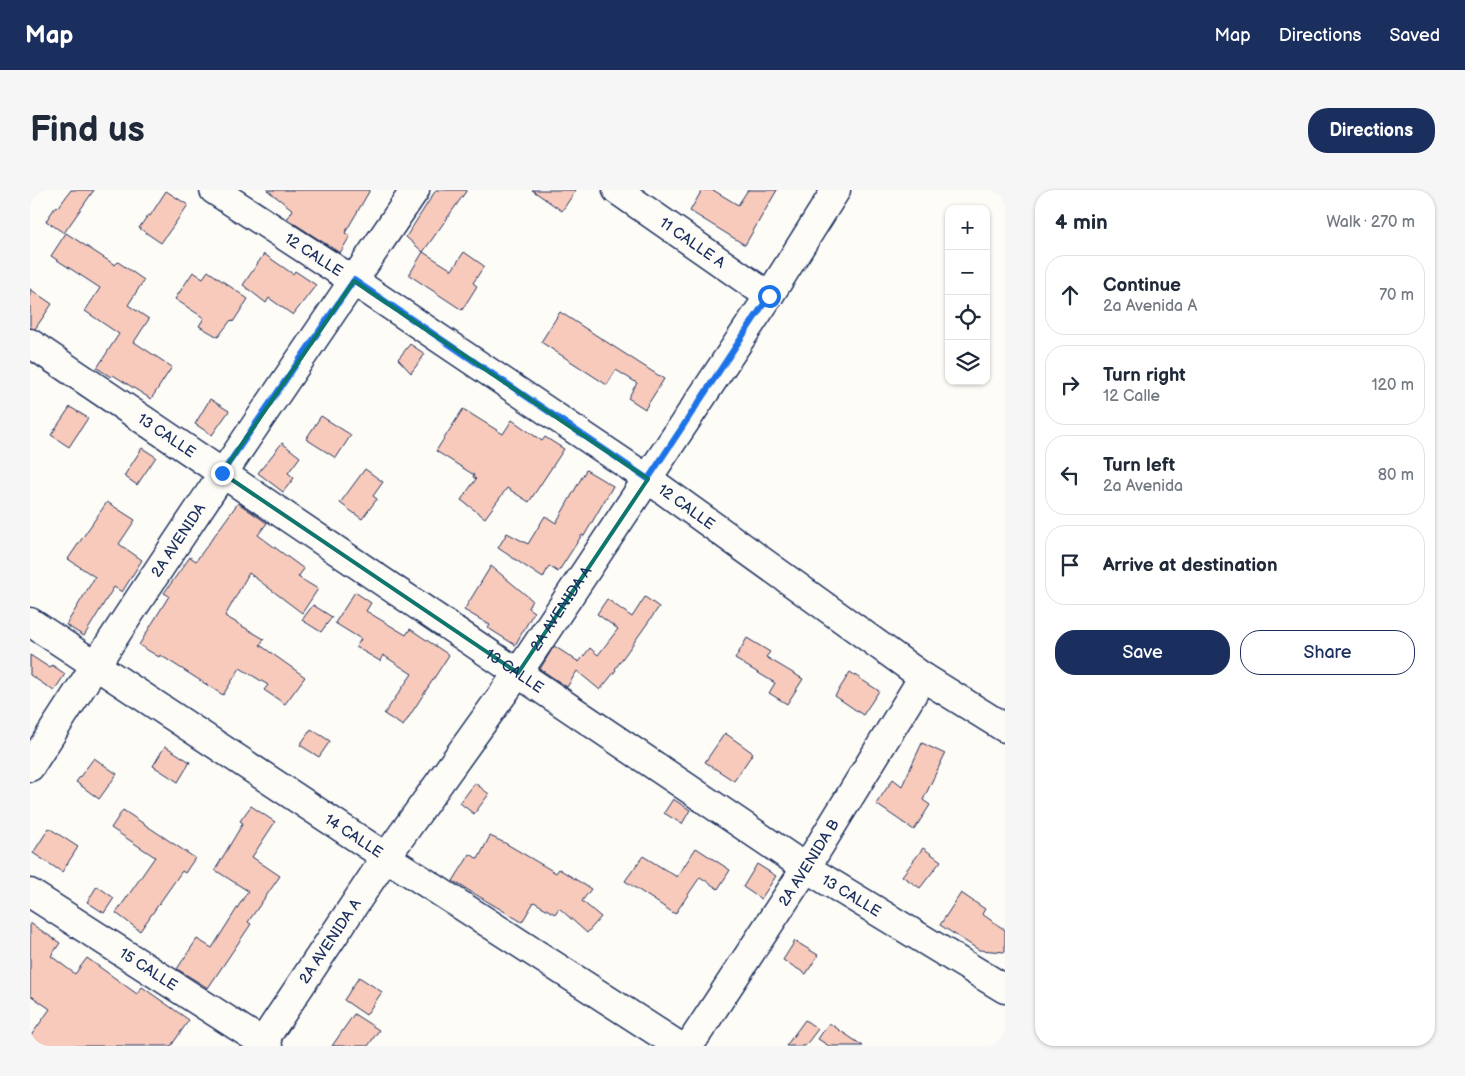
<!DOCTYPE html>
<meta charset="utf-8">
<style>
:root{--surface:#fff;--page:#f6f6f7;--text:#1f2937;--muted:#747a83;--line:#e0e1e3;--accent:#1b2f5e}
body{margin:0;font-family:"Balsamiq Sans",sans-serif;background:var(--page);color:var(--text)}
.controls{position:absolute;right:15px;top:15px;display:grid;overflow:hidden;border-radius:10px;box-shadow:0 1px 4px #0004}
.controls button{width:45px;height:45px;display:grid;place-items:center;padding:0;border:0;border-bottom:1px solid var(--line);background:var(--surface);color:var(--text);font:25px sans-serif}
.stop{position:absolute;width:15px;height:15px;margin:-11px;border:4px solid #1a73e8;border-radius:50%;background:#fff}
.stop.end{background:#1a73e8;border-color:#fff;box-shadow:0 1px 5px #0008}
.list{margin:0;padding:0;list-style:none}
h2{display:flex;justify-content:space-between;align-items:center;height:65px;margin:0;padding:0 20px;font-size:21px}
h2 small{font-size:16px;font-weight:400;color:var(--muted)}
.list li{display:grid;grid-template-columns:32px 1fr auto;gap:15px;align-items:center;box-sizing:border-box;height:80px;margin:0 10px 10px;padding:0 10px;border:1px solid var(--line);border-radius:20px}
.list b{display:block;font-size:19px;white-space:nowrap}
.list p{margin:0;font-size:16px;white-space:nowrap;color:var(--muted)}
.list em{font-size:16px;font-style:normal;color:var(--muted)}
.actions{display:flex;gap:10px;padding:15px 20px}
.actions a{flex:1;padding:11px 0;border:1px solid var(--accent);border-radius:20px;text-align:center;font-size:18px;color:var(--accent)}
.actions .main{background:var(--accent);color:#fff}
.icon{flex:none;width:28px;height:28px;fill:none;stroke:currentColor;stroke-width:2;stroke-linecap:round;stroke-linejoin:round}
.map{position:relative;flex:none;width:975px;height:856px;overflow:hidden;border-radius:20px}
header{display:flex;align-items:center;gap:30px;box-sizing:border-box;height:70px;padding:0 25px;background:var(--accent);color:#fff}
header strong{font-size:24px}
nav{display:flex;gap:28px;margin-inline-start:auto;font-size:18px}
.intro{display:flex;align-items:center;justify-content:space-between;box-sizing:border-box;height:120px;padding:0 30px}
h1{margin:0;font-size:35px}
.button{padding:12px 22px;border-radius:20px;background:var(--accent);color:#fff;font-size:18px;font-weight:700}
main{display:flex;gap:30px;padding:0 30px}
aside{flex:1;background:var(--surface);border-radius:20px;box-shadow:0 1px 4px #0004}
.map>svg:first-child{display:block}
</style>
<header>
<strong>Map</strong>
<nav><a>Map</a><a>Directions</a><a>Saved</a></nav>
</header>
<div class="intro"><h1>Find us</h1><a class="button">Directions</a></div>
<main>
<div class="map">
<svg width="975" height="856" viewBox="0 0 975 856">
<rect width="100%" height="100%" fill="#fdfcf7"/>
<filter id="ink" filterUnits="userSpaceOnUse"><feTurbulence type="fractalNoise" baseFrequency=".02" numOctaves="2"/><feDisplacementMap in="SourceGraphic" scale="10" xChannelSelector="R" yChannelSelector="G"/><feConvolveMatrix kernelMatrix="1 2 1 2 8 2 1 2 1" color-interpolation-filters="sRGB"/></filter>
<g filter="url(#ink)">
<!-- building -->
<g fill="#f8cabb" stroke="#1b2f5e">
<path d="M41,0H64L34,43L16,31L26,16L28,18Z"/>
<path d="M237,0H340L315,43L320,46L310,63L257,29L263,20Z"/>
<path d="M406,0H437L393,62L376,47Z"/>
<path d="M502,0H546L532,21Z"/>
<path d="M672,0H683L708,15L718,0H747L715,55L660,21Z"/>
<path d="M136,1L158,15L131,53L109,38L118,25L120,26Z"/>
<path d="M36,43L85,75L88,72L114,90L98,115L119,129L104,152L142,177L121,209L83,185L81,187L67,178L89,144L55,121L70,98L21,66Z"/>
<path d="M393,62L422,80L434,62L454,76L443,93L447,96L432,120L379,85Z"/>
<path d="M234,64L263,84L265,81L286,95L263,125L239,108L236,113L213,95Z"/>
<path d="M178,81L218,109L203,132L201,130L188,147L169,136L174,128L145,109L163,82L173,88Z"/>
<path d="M0,99L22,114L5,139L0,138Z"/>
<path d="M530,122L634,189L615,219L598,208L607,193L586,180L577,195L511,152Z"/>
<path d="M380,154L395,164L381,183L368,169Z"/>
<path d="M180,209L199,221L182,245L165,234Z"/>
<path d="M40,217L58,228L39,257L21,245Z"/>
<path d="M433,219L473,244L482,230L512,251L515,247L534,259L499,312L477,298L455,328L431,310L446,289L443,287L444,285L406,261Z"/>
<path d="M291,226L321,245L306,268L276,249Z"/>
<path d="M252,253L270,267L258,283L264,288L253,302L228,283Z"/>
<path d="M112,258L126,267L107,295L94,286Z"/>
<path d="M335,279L353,292L343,306L347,309L332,329L310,313Z"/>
<path d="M556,280L583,296L554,346L552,345L528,382L519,376L513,388L468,358L477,343L498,354L515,326L526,333Z"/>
<path d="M77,312L105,330L89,354L112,370L92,402L84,397L54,446L36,435L65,387L38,369Z"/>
<path d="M208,313L237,333L228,345L274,379L268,387L288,399L272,423L219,383L195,426L234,449L230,455L275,487L255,514L234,500L238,495L210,478L193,505L130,465L129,467L109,455L139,406L134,403L160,367L166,371Z"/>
<path d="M461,376L502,410L498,418L504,422L485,455L458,438L460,435L434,420Z"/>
<path d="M325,402L341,413L336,421L376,445L380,439L419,465L373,536L354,524L382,484L353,465L350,471L326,457L331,449L305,433Z"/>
<path d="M615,407L629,417L585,479L586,480L570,500L547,481L537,497L510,479L524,456L549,472L560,458L568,465L588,439L567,424L577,409L602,427Z"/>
<path d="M283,415L302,427L291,442L272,430Z"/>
<path d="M717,448L740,462L736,467L773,489L757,514L739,503L745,493L705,469Z"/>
<path d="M0,465L20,478L22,475L35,484L24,501L0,485Z"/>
<path d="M820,482L849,501L833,525L805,506Z"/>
<path d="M281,539L300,551L289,567L270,555Z"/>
<path d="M695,543L723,563L704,591L675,572Z"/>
<path d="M892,553L915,564L893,610L900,615L884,640L846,614L863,589L872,596Z"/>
<path d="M135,556L160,572L148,592L123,576Z"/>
<path d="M64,568L87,584L69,609L46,592Z"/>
<path d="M445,593L459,604L444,624L430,613Z"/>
<path d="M643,609L660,620L652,634L634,623Z"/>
<path d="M221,616L245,632L222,667L250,686L218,732L221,734L178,798L147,779L167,749L182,758L218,701L185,680L213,633L210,631Z"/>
<path d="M93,620L165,668L155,683L152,681L110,741L86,723L125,667L81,638Z"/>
<path d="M19,638L48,657L32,682L3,663Z"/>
<path d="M460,646L475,653L526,683L529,679L561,699L552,711L571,727L557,743L529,718L525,724L504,712L492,732L423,691L440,664L448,669Z"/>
<path d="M666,658L700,680L688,699L670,687L645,724L595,691L613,666L647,687Z"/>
<path d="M893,658L911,671L890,698L872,686Z"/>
<path d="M727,674L746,686L731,709L713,697Z"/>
<path d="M67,696L84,708L74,723L57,712Z"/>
<path d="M931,703L955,719L952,724L975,740V762L949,760L910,735Z"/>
<path d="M0,733L30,753L21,766L45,784L57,768L107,804L112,797L159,830L141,856H12L0,847L20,819L0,805Z"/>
<path d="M765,751L788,765L776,784L753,770Z"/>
<path d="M329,787L352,802L336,825L314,810Z"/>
<path d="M324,824L349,840L338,856H302Z"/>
<path d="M775,830L788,839L775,856H756Z"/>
<path d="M799,833L833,856H799L788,849Z"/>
</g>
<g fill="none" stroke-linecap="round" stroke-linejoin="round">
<defs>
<g id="minor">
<path id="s1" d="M184,0L324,91L618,289L893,487L975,538"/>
<path id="s2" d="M587,0L739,106"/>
<path id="s3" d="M0,153L776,678L975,799"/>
<path id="s4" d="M0,432L356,667L649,856"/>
<path id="s5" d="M0,577C124,382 255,192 385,0"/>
<path id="s6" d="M0,703L238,856"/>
<path id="s7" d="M230,856L356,667L488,483L739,106L806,0"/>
<path id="s8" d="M659,856L776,678L893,487"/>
</g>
</defs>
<!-- minor casing -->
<use href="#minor" stroke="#1b2f5e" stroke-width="31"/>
<!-- minor -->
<use href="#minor" stroke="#fdfcf7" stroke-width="28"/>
</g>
</g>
<g fill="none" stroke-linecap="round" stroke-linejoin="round" filter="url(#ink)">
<!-- route -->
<path stroke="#1a73e8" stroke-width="6" d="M192,283L324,90L618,289L739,106"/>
</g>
<!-- marked area -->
<path fill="none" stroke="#0f766e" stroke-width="4" stroke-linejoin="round" d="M324,91L618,289L488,483L192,283Z"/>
<g text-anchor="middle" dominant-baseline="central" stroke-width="4.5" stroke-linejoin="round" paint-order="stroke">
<!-- street labels -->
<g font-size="15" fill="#1b2f5e" stroke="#fdfcf7">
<text stroke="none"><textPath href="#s2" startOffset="92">11 CALLE A</textPath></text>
<text stroke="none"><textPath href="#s1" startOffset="119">12 CALLE</textPath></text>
<text stroke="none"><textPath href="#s3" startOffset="165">13 CALLE</textPath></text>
<text stroke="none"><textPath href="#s1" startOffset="569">12 CALLE</textPath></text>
<text stroke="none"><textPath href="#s5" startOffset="271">2A AVENIDA</textPath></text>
<text stroke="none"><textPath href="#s7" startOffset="531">2A AVENIDA A</textPath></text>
<text stroke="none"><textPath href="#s3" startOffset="585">13 CALLE</textPath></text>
<text stroke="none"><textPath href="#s4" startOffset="388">14 CALLE</textPath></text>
<text stroke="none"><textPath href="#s8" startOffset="219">2A AVENIDA B</textPath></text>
<text stroke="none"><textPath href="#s3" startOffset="990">13 CALLE</textPath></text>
<text stroke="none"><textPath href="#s7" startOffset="126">2A AVENIDA A</textPath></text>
<text stroke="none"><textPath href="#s6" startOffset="141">15 CALLE</textPath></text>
</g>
</g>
</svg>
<div class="controls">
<button>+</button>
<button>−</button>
<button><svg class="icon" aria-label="locate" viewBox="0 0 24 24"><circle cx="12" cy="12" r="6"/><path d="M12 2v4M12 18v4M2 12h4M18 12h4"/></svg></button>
<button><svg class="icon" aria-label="layers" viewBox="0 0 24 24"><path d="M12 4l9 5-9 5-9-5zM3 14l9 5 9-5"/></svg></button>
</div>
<div class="stop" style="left:739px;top:106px"></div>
<div class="stop end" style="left:192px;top:283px"></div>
</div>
<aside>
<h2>4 min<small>Walk · 270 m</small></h2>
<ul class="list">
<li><svg class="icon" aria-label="ahead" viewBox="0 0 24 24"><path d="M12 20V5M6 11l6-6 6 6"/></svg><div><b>Continue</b><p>2a Avenida A</p></div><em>70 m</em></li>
<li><svg class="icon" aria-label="right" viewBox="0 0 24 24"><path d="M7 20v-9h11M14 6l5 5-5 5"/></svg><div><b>Turn right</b><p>12 Calle</p></div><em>120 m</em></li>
<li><svg class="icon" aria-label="left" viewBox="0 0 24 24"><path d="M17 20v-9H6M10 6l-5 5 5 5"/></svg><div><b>Turn left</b><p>2a Avenida</p></div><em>80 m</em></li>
<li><svg class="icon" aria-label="arrive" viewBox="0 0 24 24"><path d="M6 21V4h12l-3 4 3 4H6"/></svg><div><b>Arrive at destination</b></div></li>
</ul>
<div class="actions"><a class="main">Save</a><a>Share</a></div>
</aside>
</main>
